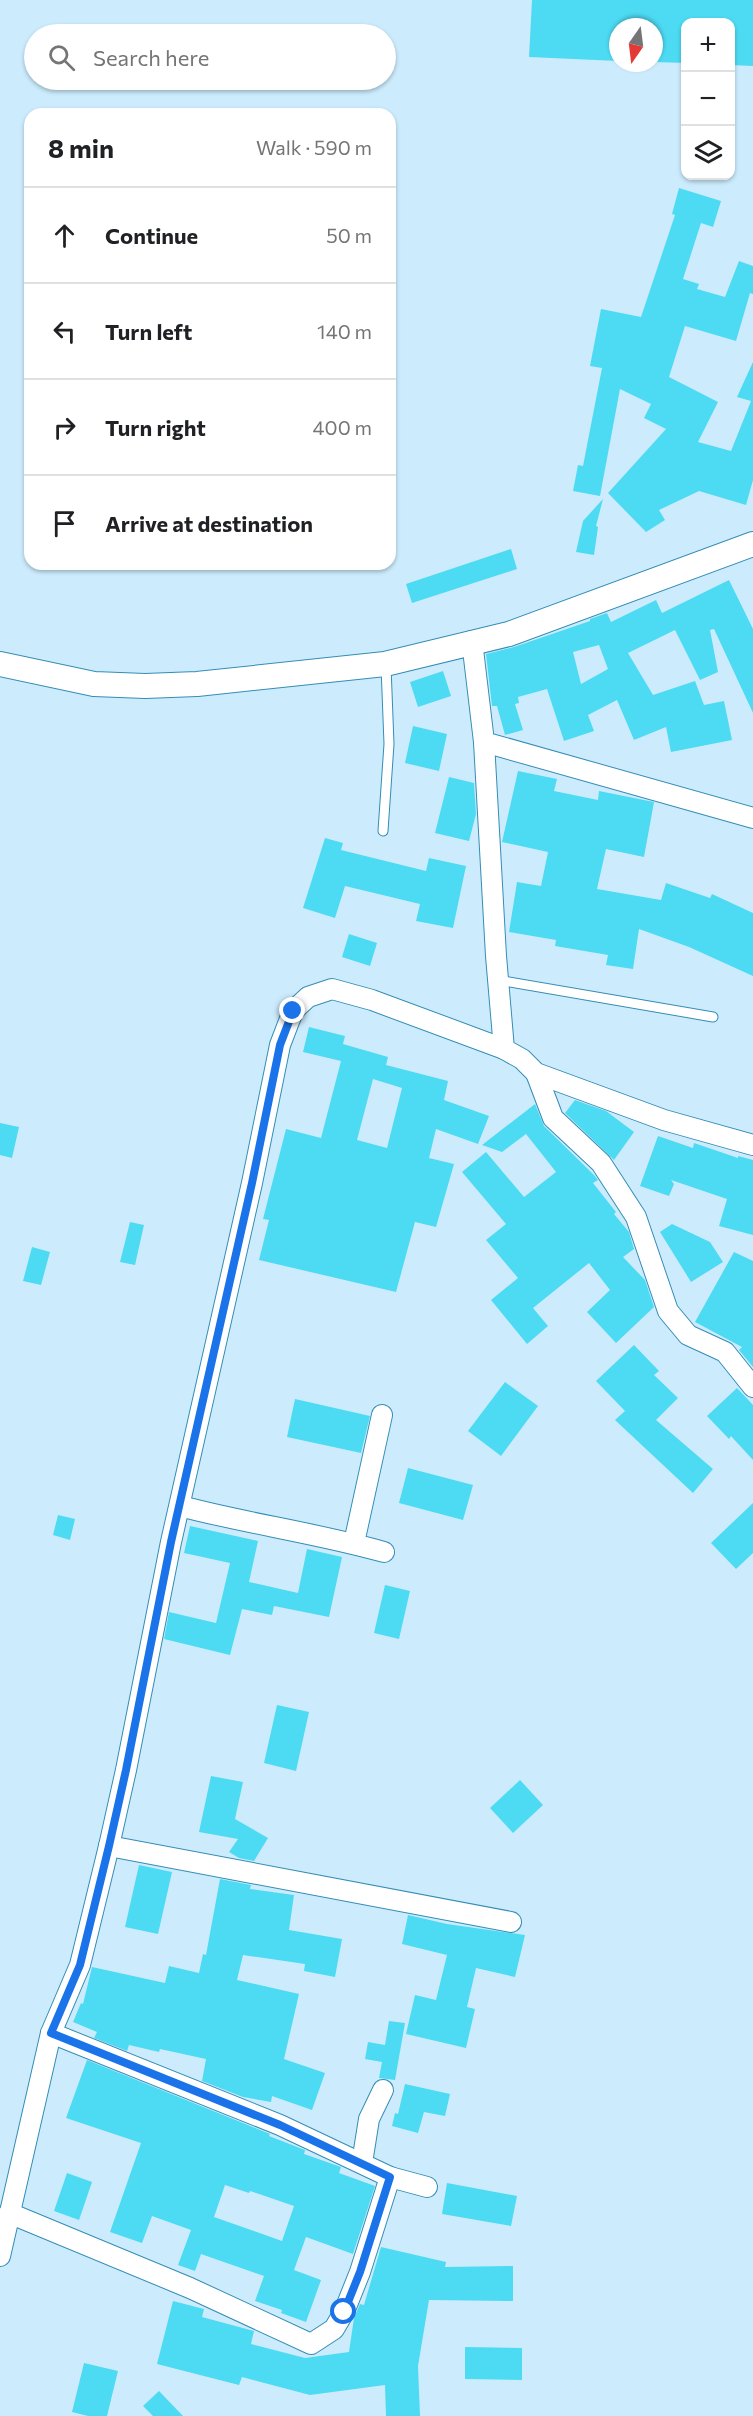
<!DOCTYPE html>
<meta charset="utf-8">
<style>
:root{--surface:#fff;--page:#f2f2f2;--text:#202124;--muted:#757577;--line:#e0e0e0}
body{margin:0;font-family:Commissioner,sans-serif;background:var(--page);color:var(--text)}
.controls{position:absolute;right:18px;top:18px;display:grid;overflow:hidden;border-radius:12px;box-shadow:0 2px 4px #0004}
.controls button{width:54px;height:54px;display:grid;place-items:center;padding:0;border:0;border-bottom:2px solid var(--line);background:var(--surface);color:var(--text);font:30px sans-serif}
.compass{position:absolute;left:609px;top:18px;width:54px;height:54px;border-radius:50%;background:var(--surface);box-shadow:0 2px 4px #0004;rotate:194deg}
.stop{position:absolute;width:18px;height:18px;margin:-14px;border:4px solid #1a73e8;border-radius:50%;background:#fff}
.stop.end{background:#1a73e8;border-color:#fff;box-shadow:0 2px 6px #0008}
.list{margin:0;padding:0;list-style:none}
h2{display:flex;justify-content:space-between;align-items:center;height:78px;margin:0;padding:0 24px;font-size:26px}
h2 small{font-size:20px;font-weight:400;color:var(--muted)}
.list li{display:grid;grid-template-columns:39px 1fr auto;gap:18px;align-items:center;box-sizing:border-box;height:96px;padding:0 24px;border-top:2px solid var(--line)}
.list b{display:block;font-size:22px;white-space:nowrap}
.list em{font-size:20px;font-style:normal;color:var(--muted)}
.icon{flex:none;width:33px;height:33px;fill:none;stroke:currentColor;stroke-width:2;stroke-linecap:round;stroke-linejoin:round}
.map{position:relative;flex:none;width:753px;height:2416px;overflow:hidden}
.search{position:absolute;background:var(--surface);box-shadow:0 2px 4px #0004;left:24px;top:24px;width:372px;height:66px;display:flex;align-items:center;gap:15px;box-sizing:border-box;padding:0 21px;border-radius:33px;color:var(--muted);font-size:22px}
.panel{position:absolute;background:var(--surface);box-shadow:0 2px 4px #0004;left:24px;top:108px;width:372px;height:462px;border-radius:18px}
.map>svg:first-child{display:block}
</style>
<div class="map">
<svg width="753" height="2416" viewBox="0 0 753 2416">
<rect width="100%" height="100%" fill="#ccecfe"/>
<!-- building -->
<g fill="#4ddaf3" fill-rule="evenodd">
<path d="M532,0H753V66L730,65V22H686V63L654,62V27H618V61L529,57Z"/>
<path d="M679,188L721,201L713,227L701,223L683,279L699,284L697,289L725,297L739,261L753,266V294L750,293L736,341L685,326L669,377L718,402L698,442L731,451L751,401L737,397L753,362V480L746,505L699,491L659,510L665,520L646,532L608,493L666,429L644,418L651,404L620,389L600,496L573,491L578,465L583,466L602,368L590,366L601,309L641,317L675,215L672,214Z"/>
<path d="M603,499L596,526L598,527L594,555L576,552L583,521Z"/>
<path d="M511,549L517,569L412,603L406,584Z"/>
<path d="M729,580L753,629V713L714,629L710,630L718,672L700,680L675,630L628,653L653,695L695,681L704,705L724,701L732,740L671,752L666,727L634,740L617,700L588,715L594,731L564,741L547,689L518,697L519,703L515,704L523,730L505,735L497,706H492L486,654L514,647L590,621V619L607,613L611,622L656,600L662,613ZM599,645L608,669L581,684L573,652Z"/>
<path d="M443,671L451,696L418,707L410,682Z"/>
<path d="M413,726L447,734L439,771L405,763Z"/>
<path d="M518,771L557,779L554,791L598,800L599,791L654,802L644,857L606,849L597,889L661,900L666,883L710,898L712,894L753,913V976L689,947L639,929L633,969L606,965L608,955L555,946L556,940L509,932L517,882L541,886L548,852L502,842Z"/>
<path d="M449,777L474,783L476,814L469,841L435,833Z"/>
<path d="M325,838L343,843L341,850L426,871L429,858L466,866L453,928L416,921L420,904L345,886L335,918L303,908Z"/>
<path d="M349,934L377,943L370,966L342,957Z"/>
<path d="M309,1027L345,1036L343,1044L388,1057L386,1065L448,1081L444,1100L489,1116L478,1144L436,1129L429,1158L454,1164L436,1227L415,1222L396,1292L259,1260L269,1220L263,1219L286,1129L321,1138L341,1061L303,1052ZM373,1079L402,1088L387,1148L357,1140Z"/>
<path d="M575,1100L606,1111L634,1132L614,1160L565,1113Z"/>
<path d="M535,1104L544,1126L594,1175L598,1180L593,1183L616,1212L614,1214L629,1232L634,1249L623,1257L645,1280L654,1307L616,1343L587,1312L610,1290L589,1263L533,1308L548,1326L527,1344L491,1300L518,1278L486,1240L506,1224L462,1172L486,1152L524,1197L556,1172L526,1134L502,1152L482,1145Z"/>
<path d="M0,1123L19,1127L12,1158L0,1155Z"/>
<path d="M658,1136L693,1148L694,1143L738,1158V1156L753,1160V1235L719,1226L727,1199L671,1180L674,1184L669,1196L640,1186Z"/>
<path d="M130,1222L144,1225L135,1265L120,1262Z"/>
<path d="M672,1224L710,1242L723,1262L691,1282L660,1232Z"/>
<path d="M32,1247L50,1252L41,1285L23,1281Z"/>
<path d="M734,1252L753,1261V1367L739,1350L742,1347L695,1322Z"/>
<path d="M634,1345L659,1371L654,1375L678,1398L656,1420L713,1469L693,1493L615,1420L625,1411L596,1381Z"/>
<path d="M505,1382L538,1406L501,1456L468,1431Z"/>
<path d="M737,1388L753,1405V1460L731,1436L729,1439L707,1416Z"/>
<path d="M295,1399L370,1416L361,1453L287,1437Z"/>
<path d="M408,1468L473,1485L463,1520L399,1503Z"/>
<path d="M753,1503V1553L736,1569L711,1543Z"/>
<path d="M58,1515L75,1519L70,1540L53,1535Z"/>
<path d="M190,1526L258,1541L249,1582L298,1593L307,1549L342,1557L329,1617L274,1606L272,1615L242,1609L230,1655L164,1639L169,1612L216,1623L230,1563L184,1553Z"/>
<path d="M385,1585L410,1591L399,1639L374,1633Z"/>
<path d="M277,1705L309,1712L296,1771L264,1763Z"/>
<path d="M211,1776L243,1782L235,1819L268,1838L254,1861L239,1858L229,1852L238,1839L199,1832Z"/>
<path d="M520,1780L543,1805L513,1833L490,1808Z"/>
<path d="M139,1865L172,1872L158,1934L125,1927Z"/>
<path d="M220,1879L251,1885L250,1889L294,1895L289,1930L342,1939L335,1977L304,1971L305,1964L243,1955L237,1980L299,1994L284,2059L325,2073L312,2110L272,2096L271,2102L243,2097L202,2081L206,2059L160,2049L159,2052L129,2045L127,2051L94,2038L97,2032L73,2022L81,2003L83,2004L92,1967L165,1983L169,1966L199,1973L203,1954L206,1955Z"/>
<path d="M408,1915L447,1924L525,1935L515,1977L476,1968L467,2007L475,2009L466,2048L406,2034L415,1995L436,2000L447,1955L402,1944Z"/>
<path d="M389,2021L405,2023L395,2080L379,2078L382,2062L365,2059L368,2042L385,2045Z"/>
<path d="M87,2060L270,2134L269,2136L305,2150L304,2154L341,2167L339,2173L375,2186L353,2254L306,2237L294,2270L321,2280L306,2322L281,2313L282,2310L255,2301L264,2276L201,2254L195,2271L178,2265L191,2230L152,2216L142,2243L110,2232L141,2143L66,2118ZM225,2185L249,2193L250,2191L294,2206L282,2241L214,2217Z"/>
<path d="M405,2084L450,2094L445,2116L424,2112L418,2133L392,2126L395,2113L398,2114Z"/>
<path d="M67,2173L92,2182L79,2220L54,2211Z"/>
<path d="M447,2183L517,2196L511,2226L442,2214Z"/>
<path d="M381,2247L446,2262L445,2267L513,2266V2301L429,2300L418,2366L420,2416H386L385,2385L310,2395L242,2377L239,2385L157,2364L173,2301L204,2309L202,2317L254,2331L251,2344L305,2358L349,2352L354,2318L360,2304L364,2305Z"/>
<path d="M465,2347L522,2348V2380L465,2379Z"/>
<path d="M84,2363L118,2371L107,2416H88L72,2412Z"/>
<path d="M159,2391L183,2416H153L143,2406Z"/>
</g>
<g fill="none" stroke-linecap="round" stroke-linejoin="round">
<defs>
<g id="service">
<path d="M383,831L389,744L386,666"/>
<path d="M498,980L713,1017"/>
</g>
<g id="minor">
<path d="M472,641L484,742L753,818"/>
<path d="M484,742L496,956L504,1049L522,1059L536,1073L664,1120L753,1145"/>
<path d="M536,1073L553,1118L601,1163L636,1217L668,1311L688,1335L725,1352L753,1387"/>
<path d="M180,1506C248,1524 317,1533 384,1552"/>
<path d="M354,1543L382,1415"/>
<path d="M109,1846L511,1922"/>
<path d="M362,2163L369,2119L383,2090"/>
<path d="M390,2177L427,2187"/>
<path d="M9,2213L190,2288L311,2344L334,2329L344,2312L360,2272L390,2177L280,2125L51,2033"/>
<path d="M0,2256L51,2033L80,1965L109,1846L126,1770L171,1542L252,1183L280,1045L293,1011L308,997L332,989L372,1000L504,1049"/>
</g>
<path id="tertiary" d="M0,664L94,684L145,686L197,684L385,664L509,634L753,544"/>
</defs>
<!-- service casing -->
<use href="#service" stroke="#348db5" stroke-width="11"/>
<!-- minor casing -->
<use href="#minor" stroke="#348db5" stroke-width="22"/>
<!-- tertiary casing -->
<use href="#tertiary" stroke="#348db5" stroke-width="26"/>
<!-- service -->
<use href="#service" stroke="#fff" stroke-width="9"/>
<!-- minor -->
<use href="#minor" stroke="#fff" stroke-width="20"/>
<!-- tertiary -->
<use href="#tertiary" stroke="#fff" stroke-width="24"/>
</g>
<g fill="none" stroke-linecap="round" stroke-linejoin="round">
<!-- route -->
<path stroke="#1a73e8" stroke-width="8" d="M293,1011L280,1045L252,1183L171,1542L126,1770L109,1846L80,1965L51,2033L280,2125L390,2177L360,2272L344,2312"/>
</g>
</svg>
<div class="controls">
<button>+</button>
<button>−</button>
<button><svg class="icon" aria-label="layers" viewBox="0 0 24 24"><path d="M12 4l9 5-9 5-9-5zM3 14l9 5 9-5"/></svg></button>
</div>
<svg class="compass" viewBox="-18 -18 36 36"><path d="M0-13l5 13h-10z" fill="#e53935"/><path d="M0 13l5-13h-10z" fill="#757577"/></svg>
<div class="stop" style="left:344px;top:2312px"></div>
<div class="stop end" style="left:293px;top:1011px"></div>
<div class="search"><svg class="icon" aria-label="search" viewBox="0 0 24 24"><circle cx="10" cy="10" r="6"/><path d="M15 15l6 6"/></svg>Search here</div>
<section class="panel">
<h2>8 min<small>Walk · 590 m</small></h2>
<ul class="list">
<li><svg class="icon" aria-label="ahead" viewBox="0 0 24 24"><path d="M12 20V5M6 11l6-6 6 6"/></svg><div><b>Continue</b></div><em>50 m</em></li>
<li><svg class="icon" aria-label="left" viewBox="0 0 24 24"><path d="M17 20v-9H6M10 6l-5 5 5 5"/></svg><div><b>Turn left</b></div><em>140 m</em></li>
<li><svg class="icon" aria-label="right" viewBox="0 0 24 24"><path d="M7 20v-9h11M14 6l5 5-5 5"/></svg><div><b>Turn right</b></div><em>400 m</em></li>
<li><svg class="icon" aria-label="arrive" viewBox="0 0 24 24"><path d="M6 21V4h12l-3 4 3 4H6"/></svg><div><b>Arrive at destination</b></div></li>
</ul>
</section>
</div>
